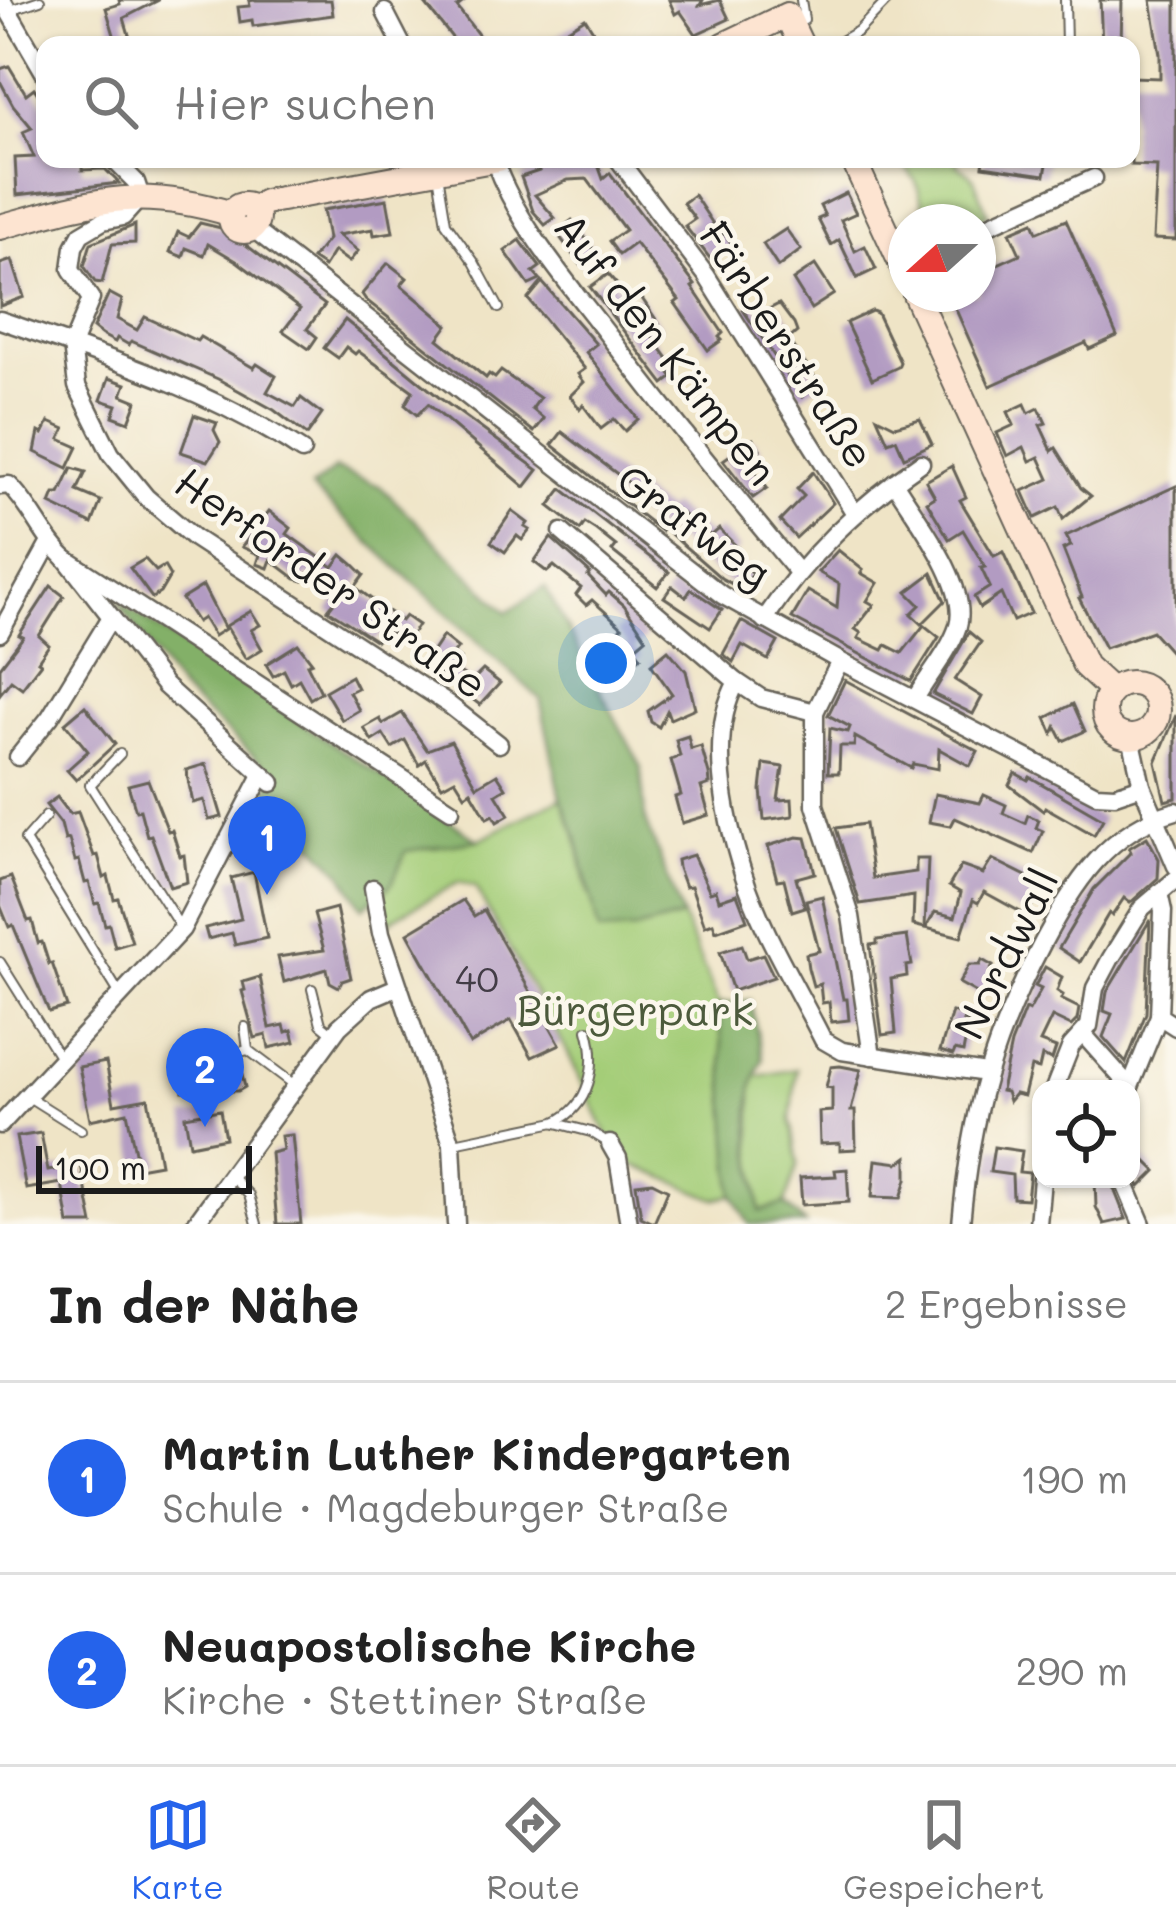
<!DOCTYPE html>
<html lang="de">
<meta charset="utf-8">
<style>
:root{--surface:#fff;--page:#f6f6f6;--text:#222;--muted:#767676;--line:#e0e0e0;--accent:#2563eb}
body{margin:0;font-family:Mali,sans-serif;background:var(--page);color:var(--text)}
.controls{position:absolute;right:36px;bottom:36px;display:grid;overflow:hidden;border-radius:24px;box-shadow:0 3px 9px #0004}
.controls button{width:108px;height:108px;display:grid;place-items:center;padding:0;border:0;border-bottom:3px solid var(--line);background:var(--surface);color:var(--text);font:60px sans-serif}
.compass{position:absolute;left:888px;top:204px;width:108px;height:108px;border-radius:50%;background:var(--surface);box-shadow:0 3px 9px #0004;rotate:249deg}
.scale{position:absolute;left:36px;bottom:30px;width:216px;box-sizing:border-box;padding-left:12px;border:6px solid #1c1c1c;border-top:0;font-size:33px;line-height:42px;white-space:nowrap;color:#1c1c1c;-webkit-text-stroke:9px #fbf7ec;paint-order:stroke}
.you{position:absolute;left:606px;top:663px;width:42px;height:42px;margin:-30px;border:9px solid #fff;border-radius:50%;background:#1a73e8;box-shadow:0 0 0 18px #1a73e833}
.badge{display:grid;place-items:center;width:78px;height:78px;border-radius:50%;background:var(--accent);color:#fff;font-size:39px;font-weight:700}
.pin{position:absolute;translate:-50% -99px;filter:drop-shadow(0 3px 6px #0008)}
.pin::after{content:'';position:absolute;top:63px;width:42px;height:36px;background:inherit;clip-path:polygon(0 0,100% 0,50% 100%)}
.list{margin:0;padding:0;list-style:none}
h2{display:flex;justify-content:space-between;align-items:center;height:156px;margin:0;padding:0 48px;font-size:51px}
h2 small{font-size:39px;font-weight:400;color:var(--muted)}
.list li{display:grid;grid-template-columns:78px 1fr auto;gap:36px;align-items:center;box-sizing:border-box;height:192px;padding:0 48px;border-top:3px solid var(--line)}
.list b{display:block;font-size:45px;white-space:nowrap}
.list p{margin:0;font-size:39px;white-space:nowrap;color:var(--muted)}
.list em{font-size:39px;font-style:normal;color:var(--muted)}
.icon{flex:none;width:66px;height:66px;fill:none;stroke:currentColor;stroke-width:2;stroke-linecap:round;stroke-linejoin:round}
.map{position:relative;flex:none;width:1176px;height:1224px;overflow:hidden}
.search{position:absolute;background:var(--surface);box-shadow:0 3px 9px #0004;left:36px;right:36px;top:36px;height:132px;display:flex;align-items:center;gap:30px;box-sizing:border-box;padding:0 42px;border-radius:24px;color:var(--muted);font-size:45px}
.sheet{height:540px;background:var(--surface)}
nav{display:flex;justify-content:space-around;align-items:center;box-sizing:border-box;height:168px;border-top:3px solid var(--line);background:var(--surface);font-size:33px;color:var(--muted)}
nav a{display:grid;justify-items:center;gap:6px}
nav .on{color:var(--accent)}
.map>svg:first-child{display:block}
</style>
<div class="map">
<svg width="1176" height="1224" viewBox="0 0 1176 1224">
<rect width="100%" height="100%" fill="#fbf7ec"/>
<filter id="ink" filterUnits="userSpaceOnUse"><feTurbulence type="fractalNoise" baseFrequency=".00833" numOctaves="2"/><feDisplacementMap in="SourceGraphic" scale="24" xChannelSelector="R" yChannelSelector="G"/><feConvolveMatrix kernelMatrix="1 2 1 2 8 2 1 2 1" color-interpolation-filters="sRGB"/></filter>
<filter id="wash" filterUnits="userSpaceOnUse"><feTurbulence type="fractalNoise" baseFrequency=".004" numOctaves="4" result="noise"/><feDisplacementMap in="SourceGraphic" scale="48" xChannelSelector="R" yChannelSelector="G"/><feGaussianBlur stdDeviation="2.7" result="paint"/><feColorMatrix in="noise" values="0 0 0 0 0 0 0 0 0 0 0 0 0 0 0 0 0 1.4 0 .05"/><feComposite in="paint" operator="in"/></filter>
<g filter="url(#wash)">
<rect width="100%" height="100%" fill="#efe4c6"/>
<!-- green -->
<g fill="#a4cd78" stroke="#60744a" stroke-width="3">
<path d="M900,159H957L958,165L973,177L988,214L971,222H928L916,182Z"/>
<path d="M561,798L576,835L588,894L634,930L682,917L719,1004L733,1195L715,1199L618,1158L568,1053L475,887L459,882L394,918L381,933L376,901L392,883L406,851L478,840Z"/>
<path d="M797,1069L791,1119L798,1164L785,1204L760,1212L752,1146V1077Z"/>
</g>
<!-- forest -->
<g fill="#83b068" stroke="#506642" stroke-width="3">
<path d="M335,469L380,486L507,612L545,587L641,766L645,818L682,917L634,930L599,932L576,835L561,798L540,699L311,488Z"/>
<path d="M116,600L478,840L406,851L392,883L363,908L341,872L265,795L274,774L179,689Z"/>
<path d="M750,1000L763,1059C739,1101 754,1164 760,1211L785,1204L805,1224H749L733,1195L719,1004Z"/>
</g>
<g id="blocks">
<!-- building -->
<g fill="#b29bc2">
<path d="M119,0H159L124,18L132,45H117L106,8L120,4Z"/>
<path d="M255,0H331L333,15L253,26L252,20L240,22L238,7L250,6L249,1Z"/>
<path d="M422,0H466L457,7L486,45H458Z"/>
<path d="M669,0H703L700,5L720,0L729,19L696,34L680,11L675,14Z"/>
<path d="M1100,0H1122L1121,45H1102Z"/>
<path d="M1151,0H1176V240L1153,239L1157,166L1131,165V77L1160,78V54Z"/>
<path d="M585,18L602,45H542Z"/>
<path d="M9,66L26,94L34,88L45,105V159H82V170L105,169L119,183L17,195L15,158L34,157L23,132L32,128L13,105L0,81V69Z"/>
<path d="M572,159H596L603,179L610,173L695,285L692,287L723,333L719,337L722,340L708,350L675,303L679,300L635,243L619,255L609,241L625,230L587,179L568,180L535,195L555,218L545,225L533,211L521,177L539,171L538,168Z"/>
<path d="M984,159H1048L1045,175L983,166Z"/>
<path d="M846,193L856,213L841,220L855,251L865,246L876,269L857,278L839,240L831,245L818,219L825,216L820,206Z"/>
<path d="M694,195L721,236L724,233L733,245L712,261L685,226L695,219L683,203Z"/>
<path d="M387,199L393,232L374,235L373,229L338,235L358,251L349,262L334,251L324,267L312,259L328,239L323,210Z"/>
<path d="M572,220L597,254L581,265L556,232Z"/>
<path d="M1066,220L1117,336L1089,349L1086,343L990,386L949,294H978V273L1020,254L1010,232L1033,222L1037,232Z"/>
<path d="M200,223L225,229L325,305L307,329L317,337L309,349L283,331L300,309L238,262L208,244L204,255L186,248L183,257L170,252L178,232L189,237Z"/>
<path d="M135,225V243L112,244L102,283L95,282L84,266L91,243Z"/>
<path d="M786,229L801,250L778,267L763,244Z"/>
<path d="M520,240L540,267L533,272L540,280L529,285L505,251Z"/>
<path d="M12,260L24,297L0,306V264Z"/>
<path d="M388,263L407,278L401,285L448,325L438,339L486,378L489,374L495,378L501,371L540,398L532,409L544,419L534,432L366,300L362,294Z"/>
<path d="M815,265L834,294L811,309L793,280Z"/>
<path d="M608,274L631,301L639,294L661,327L651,335L675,368L669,372L673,377L664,384L590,287Z"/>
<path d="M542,282L596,344L586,352L638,419L625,431L614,419L601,429L583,405L580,409L570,396L584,382L578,374L585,369L528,299Z"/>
<path d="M109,293L122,300L117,319L137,330L145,317L197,341L200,337L254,368L257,364L276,376L267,392L295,407L301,398L322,414L307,435L274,410L218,379L131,341L129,345L117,338L115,342L102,335L93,328Z"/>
<path d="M754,303L761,313L779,304L794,324L797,332L788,340L819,383L802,397L743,310Z"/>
<path d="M872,311L877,313L900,362L898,367L872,379L846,323Z"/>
<path d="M345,320L441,399L538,470L525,487L428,404L417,415L405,405L413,391L358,351L355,354L346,347L338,358L324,348Z"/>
<path d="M109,378L126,384L122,395L137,401L129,422L113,416L117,405L101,400Z"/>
<path d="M1025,404L1029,413L1039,408L1046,423L1040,425L1052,451L1056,448L1081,488L1091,496L1063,519L1058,507L1035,518L1023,491L1049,479L1039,457L1030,461L1024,447L1007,456L997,433L1014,425L1008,412Z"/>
<path d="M194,415L217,423L214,430L220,442L208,461L181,452Z"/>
<path d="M877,417L895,426L920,419L932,444L904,457L896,439L888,442Z"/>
<path d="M49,422L65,429L60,439L78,447L68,468L35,452L39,432L43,434Z"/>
<path d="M562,432L658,505L667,510L671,505L711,536L719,529L739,549L727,559L753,573L743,590L721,578L664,528L661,531L552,445Z"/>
<path d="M753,439L760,449L758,456L749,463L767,488L753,498L723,460Z"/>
<path d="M952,466L966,497L960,500L994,556L1003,552L1031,613L1013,621L1001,594L980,608L974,597L990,587L981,568L985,567L963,530L949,539L927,502L935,497L926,481Z"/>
<path d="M72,468L86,472L77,491L101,501L92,524L50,504L54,494H60Z"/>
<path d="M813,472L833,503L796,538L780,521L804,496L797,489Z"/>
<path d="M1176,486V658L1152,631L1105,648L1079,598L1082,597L1063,549L1071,546L1066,536Z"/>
<path d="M562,489L669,572L657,587L612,551L616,546L596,530L585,523L580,530L549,506Z"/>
<path d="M269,511L291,528L287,534L333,567L342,555L353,564L364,575L355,587L401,621L405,616L418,625L406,644L386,628L376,641L328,610L343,591L328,592L308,574L303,581L296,579L271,560L268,568L257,564L260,555L242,547Z"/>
<path d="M512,511L528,523L525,527L530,530L522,540L517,536L505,552L491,542Z"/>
<path d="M551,538L590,573L588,576L606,595L609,592L624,605L646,638L634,648L641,657L621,673L610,660L628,646L616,632L622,627L592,600L586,605L576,595L581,588L554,566L547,572L534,562Z"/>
<path d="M838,550L863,570L861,573L878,583L867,601L874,605L855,629L861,633L858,638L883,650L886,645L902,653L924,625L939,637L911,681L792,618L808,591L837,608L839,584L818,572Z"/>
<path d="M145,559L156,571L164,566L170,576L160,593L152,598L130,568Z"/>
<path d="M932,573L945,601L922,624L911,614L920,605L907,592Z"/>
<path d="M51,586L64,596L39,636L49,645L38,661L41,663L22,688L11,680L0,694V667L23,637L19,635Z"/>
<path d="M203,586L225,629L214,636L203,618L197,622L182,599Z"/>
<path d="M672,586L686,597L691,589L722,610L710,628L664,597Z"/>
<path d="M251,611L260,625L251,630L262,649L246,659L226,626Z"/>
<path d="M741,621L778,642L768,660L742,645L733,662L723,654Z"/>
<path d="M969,632L981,642L955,680L982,697L973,714L933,694Z"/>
<path d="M443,636L458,648L453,654L460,659L454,668L472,681L483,670L500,683L480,705L425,663Z"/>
<path d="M298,644L312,662L307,664L321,692L310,699L299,679L291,684L284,670L273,676L266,664Z"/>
<path d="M668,650L686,671L695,708L670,719L667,711L659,727L651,722L648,711L672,694L651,664Z"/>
<path d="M351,676L357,688L349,692L359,710L342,720L325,691Z"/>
<path d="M845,680L978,751L970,766L939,749L938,769L913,764L911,768L855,737L854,746H840L839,773H828L830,728L848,732L850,727L828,715Z"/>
<path d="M1073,704L1085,731L1063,741L1056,727L1053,734L1046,718Z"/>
<path d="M85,706L115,744L76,780L67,770L88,751L65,723Z"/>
<path d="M402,713L427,750L451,741L477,786L497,774L506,788L496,794L509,815L497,822L493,815L487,818L471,791L465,795L455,779L442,786L426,760L419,765L405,740L392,748L383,734L372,741L364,728L380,719L383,724Z"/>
<path d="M1176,715V798L1165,801L1156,762Z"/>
<path d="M688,736L691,749L701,746L709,774L710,784L701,787L709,815L682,823L675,797L681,795L671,760L680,756L676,740Z"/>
<path d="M206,764L222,817L209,820L204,800L193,803L186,770Z"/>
<path d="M764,764L783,767L778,800L792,799L793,816L764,820L761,790Z"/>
<path d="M1015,773L1028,780L1030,777L1103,819L1094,835L1045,807L1043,811L1009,785Z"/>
<path d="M148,780L168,831L172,830L180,856L184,855L187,882L170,887L151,835L147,836L140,810L136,811L128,785Z"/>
<path d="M935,794L980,803L984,795L1006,805L1003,813L1025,823L1028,815L1039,820L1036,828L1043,831L1033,853L955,818L951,826L929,822Z"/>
<path d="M57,797L70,814L78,812L94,856L98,855L104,878L108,876L114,899L118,898L132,942L115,947L109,924L105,925L99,903L95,904L89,882L85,883L79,860L75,861L69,839L65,840L61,824L46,805Z"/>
<path d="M865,824L873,878L916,872V859H928L925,928L913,925L914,896L860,904L836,828Z"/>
<path d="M797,837L806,838L815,873L796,878L805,907L792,911L784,879L777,880L768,846Z"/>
<path d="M1147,837L1159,859L1158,878L1130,903L1124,898L1112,916L1109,913L1080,962L1059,948L1094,889L1131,852L1129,848Z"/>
<path d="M693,855L710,892L716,890L719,900L737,894L747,920L716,931L713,923L705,926L691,886L685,887L678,868L677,860Z"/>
<path d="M992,859L1044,885L1026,915L984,892L978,903L973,900L961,937L926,928L935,912L955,917L961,893L949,886L961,866L983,874Z"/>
<path d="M254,872L267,938L235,945L232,933L208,939L205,928L241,919L231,878Z"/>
<path d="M11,877L28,921L32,920L38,943L42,942L49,964L52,963L67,1007L49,1012L13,925L9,927L0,905V881Z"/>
<path d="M822,896L843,999H847L849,1020L831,1022L829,1002L822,1003L820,984L813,986L808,968L806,954L819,951L806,900Z"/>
<path d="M463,900L474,916L484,910L560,1044L532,1057L511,1020L470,1044L408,933Z"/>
<path d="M336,908L351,978L342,981L339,987L330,982L327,969L284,982L278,957L324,950L314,914Z"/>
<path d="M1150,920L1146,1013L1126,1063L1103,1037L1112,1014L1104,1011L1107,992Z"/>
<path d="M907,936L912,965L906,966L907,976L891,979L896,1033L882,1035L870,945L877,944V940Z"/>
<path d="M742,945L747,959L763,954L774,977L733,991L720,952Z"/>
<path d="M982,960L993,966L990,971L996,974L984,997L959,983L969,965H980Z"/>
<path d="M1045,967L1062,977L1057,991L1063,995L1061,999L1079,1008L1077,1020L1071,1026L1052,1017L1040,1042L1056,1048L1052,1060L1042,1056L1039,1069L1031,1067L1024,1096L1015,1094L1009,1101L1006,1092L1001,1091L1011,1044L1025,1009L1029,1011L1041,989L1035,986Z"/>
<path d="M260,977L270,1028L284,1025L286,1032L292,1030L295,1042L269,1048L266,1035L255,1038L242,991L245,990L243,982Z"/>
<path d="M952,1012L965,1016L963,1021L969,1023L963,1052L955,1050L953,1055L940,1051Z"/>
<path d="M106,1062L114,1104L148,1098L160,1164L138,1168L127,1112L90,1120L79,1067Z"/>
<path d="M840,1066L861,1070L851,1111H855L856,1149L840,1150V1143L820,1144L819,1112L832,1111V1088L826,1087L831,1067Z"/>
<path d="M240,1067L245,1087L238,1091H183L185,1069L204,1071L203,1076Z"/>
<path d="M220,1110L225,1138L190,1145L185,1116Z"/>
<path d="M1140,1115L1143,1158L1156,1171L1140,1187L1131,1169V1116Z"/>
<path d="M41,1133L48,1171L81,1165L93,1224H69L62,1183L26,1189L16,1137Z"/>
<path d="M292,1135L301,1224H277L271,1153L283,1150L281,1136Z"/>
<path d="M994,1147L1022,1151L1019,1172L1030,1173L1027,1199L1013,1198L1012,1175L990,1172Z"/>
<path d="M907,1157V1179L901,1198L872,1197L876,1160L899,1163Z"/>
<path d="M847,1169L849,1202L802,1205L800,1178L836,1176L835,1170Z"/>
<path d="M1095,1179H1110L1126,1219L1104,1224L1096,1207Z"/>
<path d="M652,1182L668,1190L654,1223L641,1217L636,1184Z"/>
</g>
</g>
</g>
<g filter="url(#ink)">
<use href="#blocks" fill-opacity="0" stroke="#666258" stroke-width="3"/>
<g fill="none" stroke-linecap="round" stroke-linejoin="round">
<defs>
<g id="lane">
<path d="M801,0L804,20"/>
<path d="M1065,0L1066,45"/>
<path d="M10,10L40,0"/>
<path d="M834,45L858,31L888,0"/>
<path d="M438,174L446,223L474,262L499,308"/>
<path d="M120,754L90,785L181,928"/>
<path d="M46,816L25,840L119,993"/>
<path d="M0,962L59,1056"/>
<path d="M312,989L321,1024L332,1033"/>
<path d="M245,1027L248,1050"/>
<path d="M219,1057L248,1050L296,1086"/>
<path d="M27,1096L81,1130"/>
<path d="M556,1123L591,1132L609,1143"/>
<path d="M454,1143L555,1122C590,1106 598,1065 588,1030"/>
<path d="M232,1177L249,1195L257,1224"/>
</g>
<g id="street">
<path d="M2,0L45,74"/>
<path d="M385,12L402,45"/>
<path d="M113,159L136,182L141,197L123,217L103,221L81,234L74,247L71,269L91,299L72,345L77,386L111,454L146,497L194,538L448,704L499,744"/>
<path d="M618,159L706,275L854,512"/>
<path d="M494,160C517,224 564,278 605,331C667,413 731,492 797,571"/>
<path d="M252,228L722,595L840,661L1096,794L1115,795L1142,786"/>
<path d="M978,230L1094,178"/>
<path d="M0,320C103,356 211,390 302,451"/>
<path d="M894,482C914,515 970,586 958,626C950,651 928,676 915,699"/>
<path d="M0,486L9,485C33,508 42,537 66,559L165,686L272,783"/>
<path d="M562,532L737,682"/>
<path d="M66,559L451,810"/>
<path d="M764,620C808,555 857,507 921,463"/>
<path d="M0,633L49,544"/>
<path d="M840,661L815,712V805L851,916L872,1056"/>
<path d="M815,712L761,698L737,682C707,734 725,817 743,873C761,931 796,986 823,1040L842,1051L986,1073"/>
<path d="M1131,737L1142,786L1176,866"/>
<path d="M18,757L50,717L111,617"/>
<path d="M373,888L381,933L452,1144L456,1224"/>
<path d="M1159,1016L1176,1027"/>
<path d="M1083,1034L1130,1087"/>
<path d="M1054,1089L1071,1046L1089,1026L1095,988L1111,958L1142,908L1176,879"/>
<path d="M1129,1089L1159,1016L1163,911L1159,893"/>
<path d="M0,1125L182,929L262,775"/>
<path d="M610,1144L618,1158L629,1224"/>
<path d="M1123,1179L1142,1224"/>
<path d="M195,1224L339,1027L371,998L397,987"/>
<path d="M961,1224C971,1113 991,1041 1043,942C1075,883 1107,830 1176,811"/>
<path d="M1038,1224L1042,1179"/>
</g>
<g id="secondary">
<path d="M724,45L787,15L801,45"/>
<path d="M853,159L906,274"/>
<circle cx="244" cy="218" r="13"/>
<path d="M254,209L265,202L498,159"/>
<path d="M0,227C93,201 136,185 232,214"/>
<path d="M915,294L1085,666L1112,691"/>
<circle cx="1131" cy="710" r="27"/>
</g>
</defs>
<!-- lane casing -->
<use href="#lane" stroke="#666258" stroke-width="12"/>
<!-- street casing -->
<use href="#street" stroke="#666258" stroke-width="21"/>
<!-- secondary casing -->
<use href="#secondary" stroke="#666258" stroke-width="28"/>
<!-- lane -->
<use href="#lane" stroke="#fff" stroke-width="8"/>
<!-- street -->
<use href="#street" stroke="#fff" stroke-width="16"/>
<!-- secondary -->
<use href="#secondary" stroke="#fde4d1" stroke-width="24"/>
</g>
</g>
<g text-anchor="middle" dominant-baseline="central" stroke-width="9" stroke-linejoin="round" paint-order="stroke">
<!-- number labels -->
<g font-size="36" fill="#423c46">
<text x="477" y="977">40</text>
</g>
<!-- street labels -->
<g font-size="42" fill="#1c1c1c" stroke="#fbf7ec">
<text transform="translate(788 344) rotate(57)">Färberstraße</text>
<text transform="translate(667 348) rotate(52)">Auf den Kämpen</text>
<text transform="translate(695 525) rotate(36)">Grafweg</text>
<text transform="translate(332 582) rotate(35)">Herforder Straße</text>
<text transform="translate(1005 953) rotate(-64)">Nordwall</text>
</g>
<!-- park labels -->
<g font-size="42" fill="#4c5a3c" stroke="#fbf7ec">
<text x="635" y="1009">Bürgerpark</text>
</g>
</g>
</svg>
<div class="controls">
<button><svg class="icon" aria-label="locate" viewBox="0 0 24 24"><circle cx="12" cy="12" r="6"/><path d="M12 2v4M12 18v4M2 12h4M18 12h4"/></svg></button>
</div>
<svg class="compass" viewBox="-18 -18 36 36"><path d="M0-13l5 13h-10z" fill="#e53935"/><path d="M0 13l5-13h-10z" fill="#767676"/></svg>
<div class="scale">100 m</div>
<div class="you"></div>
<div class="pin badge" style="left:267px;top:895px">1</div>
<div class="pin badge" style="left:205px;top:1127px">2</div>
<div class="search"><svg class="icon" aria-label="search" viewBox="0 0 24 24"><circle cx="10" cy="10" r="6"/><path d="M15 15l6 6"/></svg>Hier suchen</div>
</div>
<section class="sheet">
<h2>In der Nähe<small>2 Ergebnisse</small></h2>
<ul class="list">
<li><span class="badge">1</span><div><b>Martin Luther Kindergarten</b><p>Schule · Magdeburger Straße</p></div><em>190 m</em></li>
<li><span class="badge">2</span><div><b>Neuapostolische Kirche</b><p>Kirche · Stettiner Straße</p></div><em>290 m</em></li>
</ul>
</section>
<nav>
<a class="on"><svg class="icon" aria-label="map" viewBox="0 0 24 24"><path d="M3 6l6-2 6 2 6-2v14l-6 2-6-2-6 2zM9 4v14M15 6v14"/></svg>Karte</a>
<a><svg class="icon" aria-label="directions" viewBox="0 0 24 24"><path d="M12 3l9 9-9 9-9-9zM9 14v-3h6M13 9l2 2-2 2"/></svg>Route</a>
<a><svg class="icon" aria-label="saved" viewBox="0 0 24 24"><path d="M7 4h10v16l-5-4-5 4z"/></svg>Gespeichert</a>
</nav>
